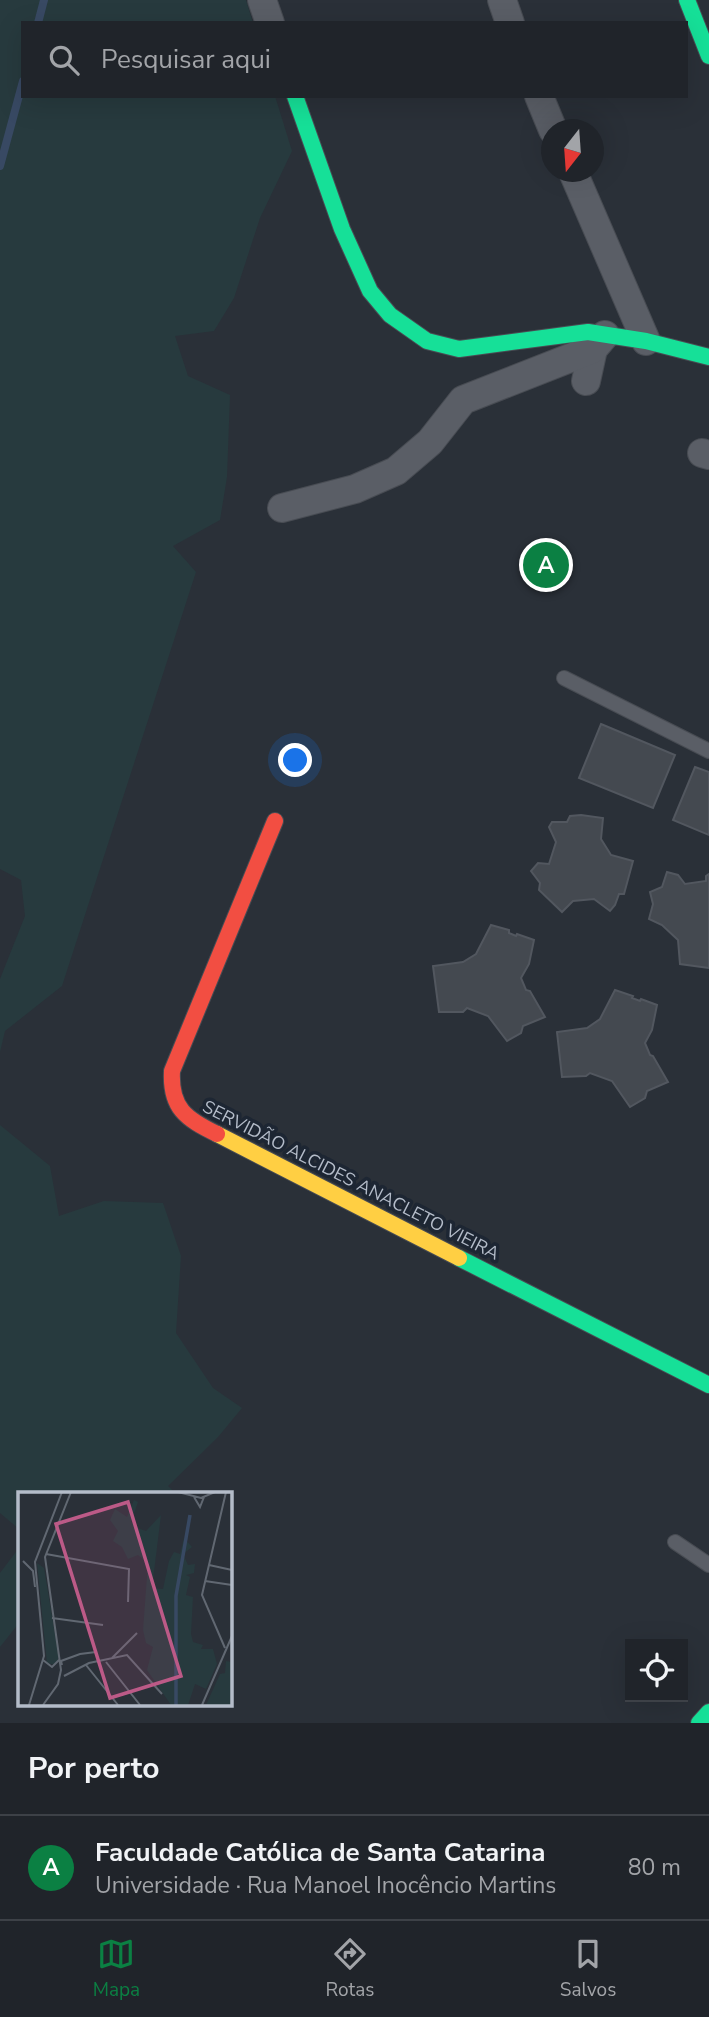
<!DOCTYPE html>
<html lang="pt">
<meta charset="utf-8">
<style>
:root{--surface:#20242a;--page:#282c32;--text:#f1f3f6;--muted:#a2a4a8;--line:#3d4147;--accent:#0b8043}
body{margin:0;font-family:"Nunito Sans",sans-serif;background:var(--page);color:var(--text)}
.controls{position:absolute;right:21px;bottom:21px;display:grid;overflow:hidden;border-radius:0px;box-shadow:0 7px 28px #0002}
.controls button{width:63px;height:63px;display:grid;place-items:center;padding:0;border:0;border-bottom:2px solid var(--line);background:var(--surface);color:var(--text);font:35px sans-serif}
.compass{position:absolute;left:541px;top:119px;width:63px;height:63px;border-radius:50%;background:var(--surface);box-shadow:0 7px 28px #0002;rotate:197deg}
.you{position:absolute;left:296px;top:761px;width:24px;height:24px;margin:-18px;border:5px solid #fff;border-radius:50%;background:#1a73e8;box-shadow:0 0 0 10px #1a73e833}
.badge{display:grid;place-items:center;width:46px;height:46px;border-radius:50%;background:var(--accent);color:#fff;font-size:23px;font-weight:700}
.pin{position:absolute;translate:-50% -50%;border:4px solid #fff;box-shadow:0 2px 7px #0006}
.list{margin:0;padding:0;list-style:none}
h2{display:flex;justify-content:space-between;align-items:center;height:91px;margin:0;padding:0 28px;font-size:30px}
h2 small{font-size:23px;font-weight:400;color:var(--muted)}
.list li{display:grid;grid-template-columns:46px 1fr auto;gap:21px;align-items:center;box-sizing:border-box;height:105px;padding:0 28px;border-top:2px solid var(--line)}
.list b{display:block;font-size:26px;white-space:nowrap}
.list p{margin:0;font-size:23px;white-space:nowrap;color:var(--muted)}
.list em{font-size:23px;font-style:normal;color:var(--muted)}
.icon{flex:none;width:38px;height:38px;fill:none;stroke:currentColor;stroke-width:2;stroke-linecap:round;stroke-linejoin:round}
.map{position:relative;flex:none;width:709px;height:1723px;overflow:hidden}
.search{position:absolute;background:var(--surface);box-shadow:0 7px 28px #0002;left:21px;right:21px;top:21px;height:77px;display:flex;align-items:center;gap:18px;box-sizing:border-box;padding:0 24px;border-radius:0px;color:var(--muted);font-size:26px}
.sheet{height:196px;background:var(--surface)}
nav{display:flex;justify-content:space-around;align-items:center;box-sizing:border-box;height:98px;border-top:2px solid var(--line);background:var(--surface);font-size:19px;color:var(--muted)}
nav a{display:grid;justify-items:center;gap:4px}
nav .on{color:var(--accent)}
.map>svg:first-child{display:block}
</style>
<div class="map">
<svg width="709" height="1723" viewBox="0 0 709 1723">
<rect width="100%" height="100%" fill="#2a3038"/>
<!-- green -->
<g fill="#273a3e">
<path d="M0,0H246L253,23H23V96H275L292,151L260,218L234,298L214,331L175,336L188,376L230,395L227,477L220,520L173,546L196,572L62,986L5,1031L0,1052V979L25,916L21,880L0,869Z"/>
<path d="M0,1125L50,1166L59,1216L104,1201L163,1203L181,1256L176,1333L213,1388L242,1408L218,1437L168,1486L176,1494H19V1529L0,1513Z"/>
<path d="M19,1548V1623L0,1647V1573Z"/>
</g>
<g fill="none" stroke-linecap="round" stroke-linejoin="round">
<!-- stream -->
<g stroke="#384963" stroke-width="8">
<path d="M38,23L44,0"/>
<path d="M0,166L23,81"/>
</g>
</g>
<!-- building -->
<g fill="#444950" stroke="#52575f" stroke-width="2">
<path d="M601,724L675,755L653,808L579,778Z"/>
<path d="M695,767L709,772V835L673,820Z"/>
<path d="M581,815L603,818L601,839L611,855L633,861L624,894H619L615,905L610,911L594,899L573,901L562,912L539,890L540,883L531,871L538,863L549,864L556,842L549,827L552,822H567L570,816Z"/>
<path d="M667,872L678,875L685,884L706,881V876L709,874V968L680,964L678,940L662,925L649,919L653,904L650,892L662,887Z"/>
<path d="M491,925L509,930V933L516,936L517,934L534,940L529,964L521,978L526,990L530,991L545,1017L523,1026L521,1033L507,1041L488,1016L467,1008L463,1012H439L433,966L463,962L476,954Z"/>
<path d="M615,990L633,996L632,998L640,1001L641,999L657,1005L652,1030L645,1043L650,1055L653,1056L668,1082L647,1091L645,1098L630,1107L612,1081L590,1073L586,1076L562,1077L557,1032L587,1028L600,1019Z"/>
</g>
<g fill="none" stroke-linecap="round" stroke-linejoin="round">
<defs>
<g id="lane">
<path d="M564,678L709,751"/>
<path d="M675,1542L709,1565"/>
</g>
<g id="street">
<path d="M262,0L270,23"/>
<path d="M502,0L510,23"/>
<path d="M539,96L553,130"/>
<path d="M573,172L646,341"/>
<path d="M586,381L593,349"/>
<path d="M702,453L709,455"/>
<path d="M282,508L355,489L396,471L430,442L463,400L593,349L605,335"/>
</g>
<g id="fast">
<path d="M687,0L709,56"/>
<path d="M295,96L342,229L370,291L390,315L427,341L459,349L588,332L646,341L709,357"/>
<path d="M459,1258L709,1385"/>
<path d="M699,1723L709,1712"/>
</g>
<path id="slow" d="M217,1134L459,1258"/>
<path id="jam" d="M217,1134C186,1119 170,1108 172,1071L275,821"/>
</defs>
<!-- lane casing -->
<use href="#lane" stroke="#484c53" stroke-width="16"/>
<!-- street casing -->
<use href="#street" stroke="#484c53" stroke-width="30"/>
<!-- fast casing -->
<use href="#fast" stroke="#484c53" stroke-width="18"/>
<!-- slow casing -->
<use href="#slow" stroke="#484c53" stroke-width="18"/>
<!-- jam casing -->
<use href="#jam" stroke="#484c53" stroke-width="18"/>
<!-- lane -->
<use href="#lane" stroke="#5a5e66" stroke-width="14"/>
<!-- street -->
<use href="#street" stroke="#5a5e66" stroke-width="28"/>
<!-- fast -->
<use href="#fast" stroke="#16e098" stroke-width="16"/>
<!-- slow -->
<use href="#slow" stroke="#ffcf43" stroke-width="16"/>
<!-- jam -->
<use href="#jam" stroke="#f24e42" stroke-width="16"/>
</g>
<g text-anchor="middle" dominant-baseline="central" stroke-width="7" stroke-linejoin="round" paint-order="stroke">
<!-- street labels -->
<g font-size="18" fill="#b4bcc9" stroke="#1d2633">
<text transform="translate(351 1180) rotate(27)">SERVIDÃO ALCIDES ANACLETO VIEIRA</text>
</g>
</g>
<!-- overview -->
<g transform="translate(18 1492)">
<rect width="214" height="214" fill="#2a3038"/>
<path d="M116,8L120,10L113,30L122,37L128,39L143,23L134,96L145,97L151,69L156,60L162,62L166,46L174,55L165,62L170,73L177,72L176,81L168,83L172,85L168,103L175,105L173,142L175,150L185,153L183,157H195L199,172L188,197L177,192L170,213H153L129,178L135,155L128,151L125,138L130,71L120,63L110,67L104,55L95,49L100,39L92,28L97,17L109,25ZM19,71L26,76L41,166L38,173L29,171ZM208,169L213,170V213H188L202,182L207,181Z" fill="#273a3e"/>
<path fill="none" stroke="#384963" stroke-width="3.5" d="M158,213V104L172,23"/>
<path fill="none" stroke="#616872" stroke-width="2" d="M160,0L183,6L197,0M176,5L182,15L186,5M28,62L111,77L110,110M5,69L15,79L17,95M191,73L214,78M187,89L214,93M34,126L85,133M207,156L184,103L208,0M94,166L119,141M25,168L34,175L41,168M88,170L122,213M44,173L43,169L62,162L78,160M68,173L100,213M46,184L71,171L109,163L144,202M11,213L26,164L17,70L44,0M25,213L40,192L43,178L27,65L53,0M184,213L214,144"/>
<path fill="#bc5a87" fill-opacity="0.15" stroke="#bc5a87" stroke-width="3.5" d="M110,10L163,184L92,206L38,32Z"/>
<rect width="214" height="214" fill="none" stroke="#b4bcc9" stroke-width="3.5"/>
</g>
</svg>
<div class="controls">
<button><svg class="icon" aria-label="locate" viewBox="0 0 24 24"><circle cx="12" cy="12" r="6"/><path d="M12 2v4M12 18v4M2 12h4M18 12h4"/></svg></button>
</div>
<svg class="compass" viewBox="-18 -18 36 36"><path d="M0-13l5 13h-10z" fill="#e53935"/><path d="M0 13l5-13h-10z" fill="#a2a4a8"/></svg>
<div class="you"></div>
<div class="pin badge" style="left:546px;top:565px">A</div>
<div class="search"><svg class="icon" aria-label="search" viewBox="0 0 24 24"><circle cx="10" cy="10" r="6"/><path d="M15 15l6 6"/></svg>Pesquisar aqui</div>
</div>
<section class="sheet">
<h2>Por perto<small></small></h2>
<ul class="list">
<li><span class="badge">A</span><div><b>Faculdade Católica de Santa Catarina</b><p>Universidade · Rua Manoel Inocêncio Martins</p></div><em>80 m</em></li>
</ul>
</section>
<nav>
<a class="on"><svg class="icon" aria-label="map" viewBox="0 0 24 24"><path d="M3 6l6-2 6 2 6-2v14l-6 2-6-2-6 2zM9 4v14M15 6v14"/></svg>Mapa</a>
<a><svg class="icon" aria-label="directions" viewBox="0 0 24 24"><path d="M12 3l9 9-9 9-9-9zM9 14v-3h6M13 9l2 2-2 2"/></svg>Rotas</a>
<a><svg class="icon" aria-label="saved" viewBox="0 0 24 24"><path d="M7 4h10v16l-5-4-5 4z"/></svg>Salvos</a>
</nav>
